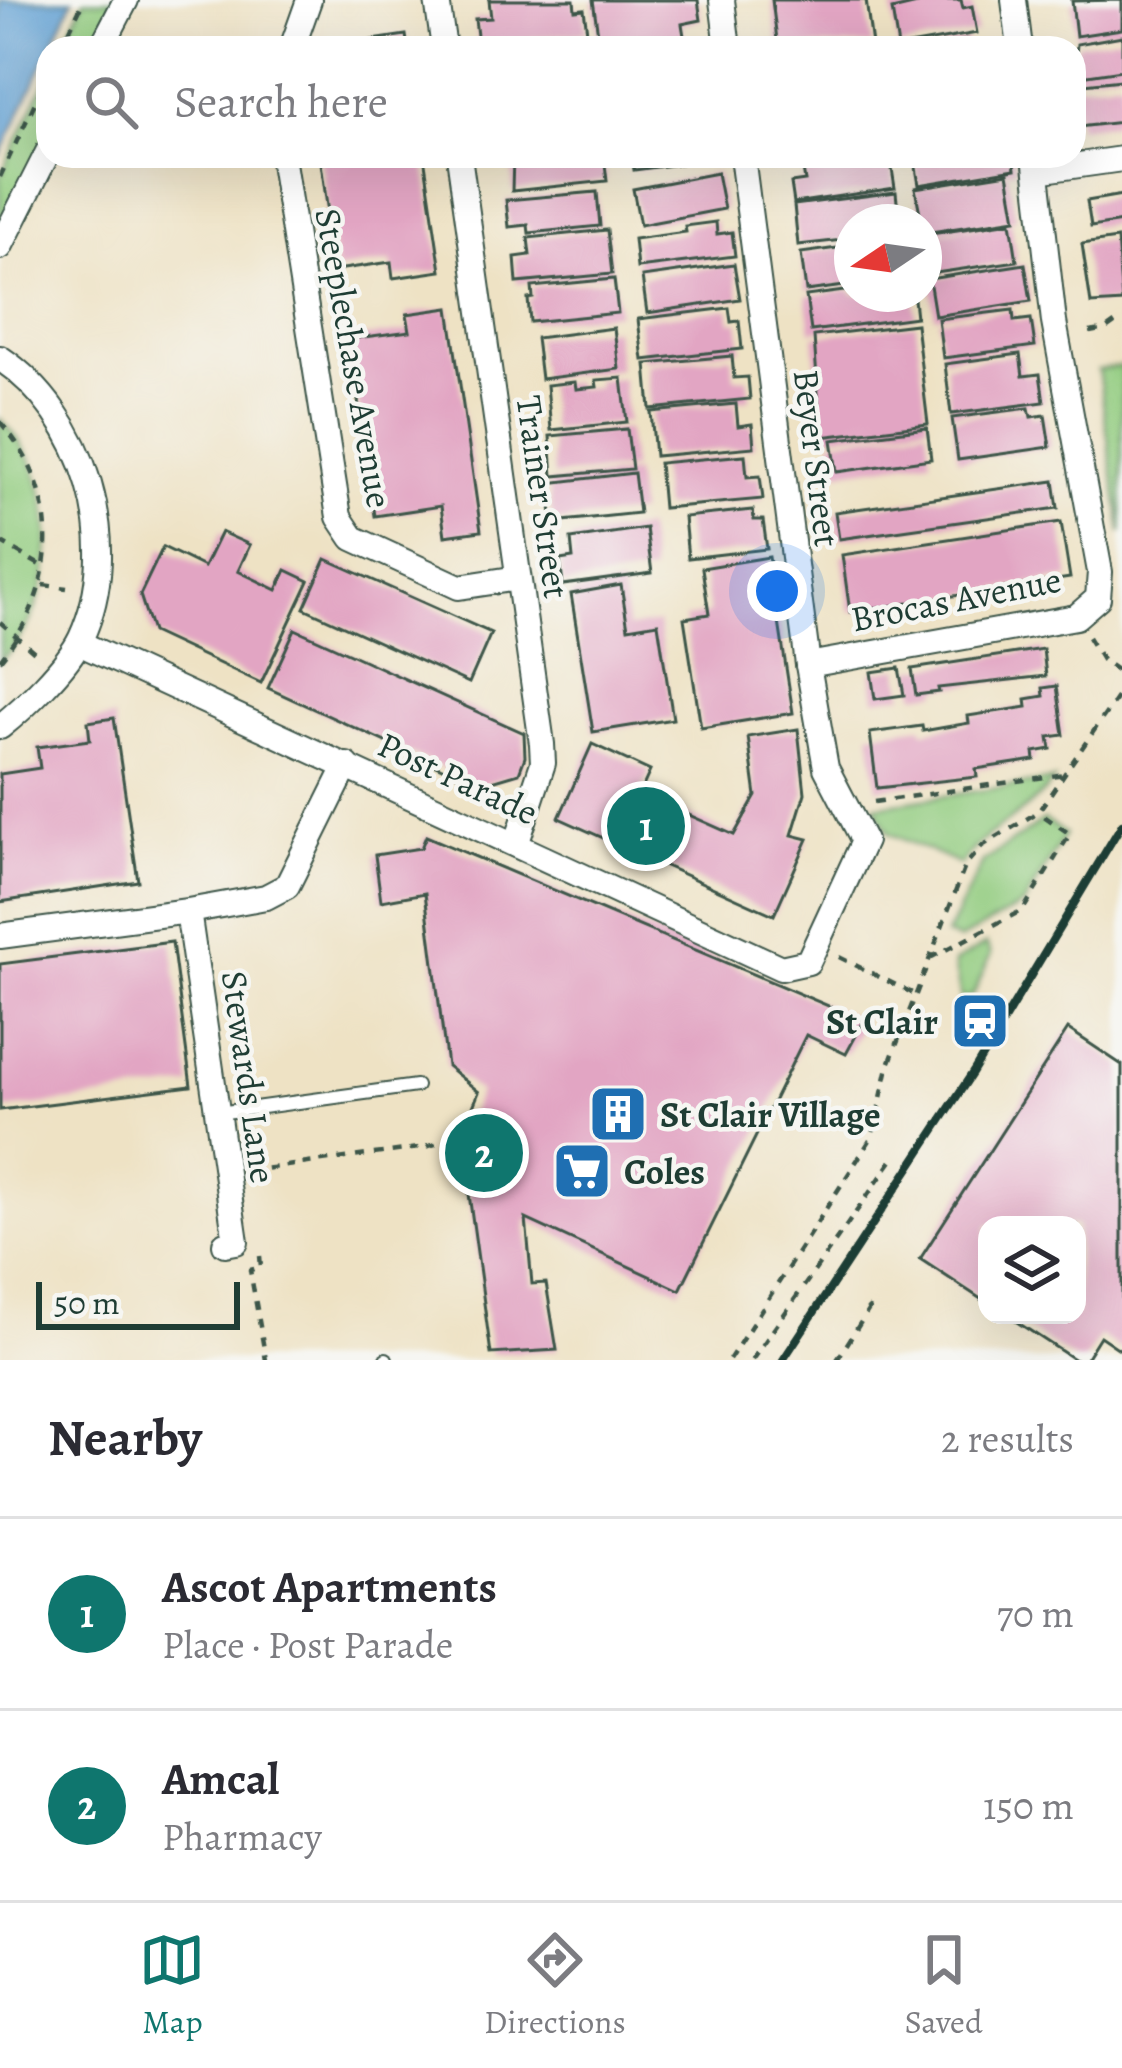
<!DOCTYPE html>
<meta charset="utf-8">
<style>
:root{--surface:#fff;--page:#f7f7f7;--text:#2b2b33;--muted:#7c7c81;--line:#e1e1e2;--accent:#0f766e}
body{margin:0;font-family:Alegreya,serif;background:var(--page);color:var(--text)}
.controls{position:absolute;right:36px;bottom:36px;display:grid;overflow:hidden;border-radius:24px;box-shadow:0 12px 48px #0002}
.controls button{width:108px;height:108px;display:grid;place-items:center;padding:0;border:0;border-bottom:3px solid var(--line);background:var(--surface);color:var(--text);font:60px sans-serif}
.compass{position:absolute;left:834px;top:204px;width:108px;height:108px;border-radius:50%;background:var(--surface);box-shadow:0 12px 48px #0002;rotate:257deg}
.scale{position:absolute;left:36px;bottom:30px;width:204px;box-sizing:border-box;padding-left:12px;border:6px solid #1f3d34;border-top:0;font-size:33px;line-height:42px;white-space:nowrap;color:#1f3d34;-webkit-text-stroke:9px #f6f6f2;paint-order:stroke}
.you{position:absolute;left:777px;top:591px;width:42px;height:42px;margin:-30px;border:9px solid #fff;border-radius:50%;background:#1a73e8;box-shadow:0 0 0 18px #1a73e833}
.badge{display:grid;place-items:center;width:78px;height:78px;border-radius:50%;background:var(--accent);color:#fff;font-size:39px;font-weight:700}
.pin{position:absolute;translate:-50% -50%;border:6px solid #fff;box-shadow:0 3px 12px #0006}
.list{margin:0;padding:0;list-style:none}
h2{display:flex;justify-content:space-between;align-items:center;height:156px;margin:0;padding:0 48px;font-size:51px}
h2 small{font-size:39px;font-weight:400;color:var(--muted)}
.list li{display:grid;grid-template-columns:78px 1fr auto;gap:36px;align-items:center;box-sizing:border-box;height:192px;padding:0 48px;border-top:3px solid var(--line)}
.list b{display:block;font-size:45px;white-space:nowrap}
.list p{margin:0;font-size:39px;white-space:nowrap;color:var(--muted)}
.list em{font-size:39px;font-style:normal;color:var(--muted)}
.icon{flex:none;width:66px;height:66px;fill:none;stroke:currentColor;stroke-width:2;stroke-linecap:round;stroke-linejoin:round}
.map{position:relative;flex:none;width:1122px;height:1360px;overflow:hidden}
.search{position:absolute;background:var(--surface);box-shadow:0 12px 48px #0002;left:36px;right:36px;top:36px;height:132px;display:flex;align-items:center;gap:30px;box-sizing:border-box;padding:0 42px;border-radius:36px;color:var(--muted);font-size:45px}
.sheet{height:540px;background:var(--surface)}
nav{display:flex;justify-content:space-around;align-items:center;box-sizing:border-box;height:168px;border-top:3px solid var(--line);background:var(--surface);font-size:33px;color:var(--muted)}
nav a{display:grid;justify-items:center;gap:6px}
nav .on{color:var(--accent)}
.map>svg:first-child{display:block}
</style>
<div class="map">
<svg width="1122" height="1360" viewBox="0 0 1122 1360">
<rect width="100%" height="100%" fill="#f6f6f2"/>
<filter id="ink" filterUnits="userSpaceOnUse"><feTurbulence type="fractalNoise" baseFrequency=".00833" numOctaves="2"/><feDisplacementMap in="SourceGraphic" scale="24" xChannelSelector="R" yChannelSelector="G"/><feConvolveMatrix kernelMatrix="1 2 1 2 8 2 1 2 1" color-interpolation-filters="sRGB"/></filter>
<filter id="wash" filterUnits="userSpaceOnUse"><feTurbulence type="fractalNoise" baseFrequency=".004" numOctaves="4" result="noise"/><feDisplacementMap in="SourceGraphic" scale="48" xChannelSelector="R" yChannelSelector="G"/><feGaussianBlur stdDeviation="2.7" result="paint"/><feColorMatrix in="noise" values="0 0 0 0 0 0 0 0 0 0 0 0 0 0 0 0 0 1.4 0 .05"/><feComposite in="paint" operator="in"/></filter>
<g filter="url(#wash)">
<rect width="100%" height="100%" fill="#eee2c4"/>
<!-- green -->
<g fill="#93cc80" stroke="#59845a" stroke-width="3">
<path d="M84,0H124L99,48H61Z"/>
<path d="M48,75V150L0,246V177Z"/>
<path d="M1122,366V533L1098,370Z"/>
<path d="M0,419C64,477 64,603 0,661Z"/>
<path d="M1054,780C1024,819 985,828 961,865L889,833L875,806Z"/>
<path d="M1044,820L1065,834L1024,904L959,940L946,935L983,862Z"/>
<path d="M986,944L991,954L973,995L961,999L954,963Z"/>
</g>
<!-- water -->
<path fill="#62a0d3" stroke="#406e84" stroke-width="3" d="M0,0H73L0,156Z"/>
<g id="blocks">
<!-- building -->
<g fill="#e2a5c3">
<path d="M489,0H574L575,10L584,9L587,32L478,44L475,19L491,18Z"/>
<path d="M593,0H698L701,20L682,24L686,48H600Z"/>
<path d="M772,0H866L872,45L778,48Z"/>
<path d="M934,0H961L963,8L972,6L977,33L898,47L892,10Z"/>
<path d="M1122,0V29L1076,36L1072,1Z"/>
<path d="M406,35L408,48H339V45Z"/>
<path d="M1122,36V70L1074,77L1077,44Z"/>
<path d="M967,40L968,48H938L937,46Z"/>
<path d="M1122,80V122L1078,127L1074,85Z"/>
<path d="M320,156H424L441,271L393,278L391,262L336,270Z"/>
<path d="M513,156H604L607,181L512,191Z"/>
<path d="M632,156H717V159L634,170Z"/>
<path d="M846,156H890L895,188L794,203L791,183L805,181L802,163Z"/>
<path d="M914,156H1013L1015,169L919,185Z"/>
<path d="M717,173L724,209L640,225L633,189Z"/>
<path d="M1008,173L1016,219L924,233L915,188Z"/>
<path d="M597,192L600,226L529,233L528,225L509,227L506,200Z"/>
<path d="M896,192L899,222H852V239L798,245L794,205Z"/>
<path d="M1122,195V222L1091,227L1087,201Z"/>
<path d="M716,222L717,234L732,232L735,256L637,268L634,239L686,232L685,226Z"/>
<path d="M1011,222L1017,261L929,274L924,235Z"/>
<path d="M607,230L612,274L517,283L515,257L530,255L528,238Z"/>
<path d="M1117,239L1122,302L1091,304L1082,244Z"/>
<path d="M852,246V285L806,291L801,253Z"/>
<path d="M734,264L740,299L647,313L642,277Z"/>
<path d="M1025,264L1031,301L935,316L929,279Z"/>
<path d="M614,279L618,313L530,322L528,299L533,298L532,287Z"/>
<path d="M852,290V294H898L899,301L914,299L916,317L811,331L806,296Z"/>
<path d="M449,308L481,531L445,536L441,506L375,516L349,339L410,331L407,314Z"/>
<path d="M729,308L731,322L739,321L742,349L643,360L638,319Z"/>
<path d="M1013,310L1014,321L1031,319L1035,346L943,358L938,319Z"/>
<path d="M916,324L928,424L821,437L814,336Z"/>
<path d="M614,328L619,369L541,379L536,338Z"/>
<path d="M1020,354L1023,376L1040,374L1044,402L951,414L945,364Z"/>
<path d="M732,356L734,378L748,377L750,399L650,409L646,364Z"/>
<path d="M622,378L627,422L551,430L547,385L575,382L576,389L597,387L596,380Z"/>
<path d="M736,404L738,426L752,424L754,447L655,456L651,412Z"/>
<path d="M1029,408L1031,417L1045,415L1050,447L958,460L952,418Z"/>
<path d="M927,428L931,459L837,472L832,440Z"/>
<path d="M627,429L632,469L553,476L550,436Z"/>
<path d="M745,455L747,477L760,476L763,499L663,508L659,463Z"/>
<path d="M634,473L639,513L553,522L548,483Z"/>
<path d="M1054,481L1058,508L839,539L835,512Z"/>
<path d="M753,510L754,520H763L767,549L688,558L684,517Z"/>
<path d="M1061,522L1070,578L850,612L842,555Z"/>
<path d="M646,528L652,573L563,585L560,560L573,558L571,539Z"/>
<path d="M221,532L250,545L238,571L277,590L286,570L309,581L261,683L152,632L140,595L163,547L204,567Z"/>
<path d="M769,557L793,713L701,728L684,618L709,614L702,568Z"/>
<path d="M326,559L491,633L469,683L304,608Z"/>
<path d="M621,585L628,628L658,623L673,719L593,732L571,594Z"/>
<path d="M295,629L524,733L525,757L519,773L479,785L268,688Z"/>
<path d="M1043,649L1046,676L938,688L939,692L916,695L912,669Z"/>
<path d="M899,668L904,695L875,699L871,672Z"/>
<path d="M1057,686L1064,735L1049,737L1051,749L1034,752L1035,760L976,769L977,777L877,788L870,733L922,726L923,731L969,723L968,716L1027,707L1026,699L1044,696L1043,688Z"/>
<path d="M114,718L138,881L0,902V774L40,768L37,747L90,740L88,722Z"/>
<path d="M798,729L805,793L792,835L808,839L774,915L559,818L592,744L650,771L640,793L734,835L756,796L748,737Z"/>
<path d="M426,836L864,1021L846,1054L806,1035L680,1290L526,1219L532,1284L546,1283L557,1350L491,1354L461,1136L479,1092L447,1066L425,893L381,901L375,855L421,848Z"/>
<path d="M172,942L191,1086L0,1110V964Z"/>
<path d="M1068,1029L1122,1065V1351L1100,1336L1085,1360H1075L1006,1315H1077V1225H987V1303L920,1259Z"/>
</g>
</g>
</g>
<g filter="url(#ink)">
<use href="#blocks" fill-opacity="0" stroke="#3e564a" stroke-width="3"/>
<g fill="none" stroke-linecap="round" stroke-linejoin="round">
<defs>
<g id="service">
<path d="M218,1113L416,1086"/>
<path d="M386,1359V1360"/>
</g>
<g id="minor">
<path d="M437,0L444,48"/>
<path d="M722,0L728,48"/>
<path d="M1014,0L1020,48"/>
<path d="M101,48L126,0"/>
<path d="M292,48L309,0"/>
<path d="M282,156L339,517L353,538L459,587L518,578"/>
<path d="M459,156L542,744L543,763L516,845"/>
<path d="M1037,171L1122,159"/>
<path d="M0,247L48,152"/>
<path d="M0,358C85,415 125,543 81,638C67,667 25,707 0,727"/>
<path d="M79,643L781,968L808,962L864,841L826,768L808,665L742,156"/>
<path d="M808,665L1076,617L1098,598L1100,572L1054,322L1035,156"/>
<path d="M188,911L236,1242L225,1244"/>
<path d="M0,936L188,911L266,897L287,886L347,765"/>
</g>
</defs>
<!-- service casing -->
<use href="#service" stroke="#3e564a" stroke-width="16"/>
<!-- minor casing -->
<use href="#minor" stroke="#3e564a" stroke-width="28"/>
<!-- path -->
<g stroke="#3e564a" stroke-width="4.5" stroke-dasharray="9 9" stroke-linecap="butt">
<path d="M61,48L84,0"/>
<path d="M0,177L48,75"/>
<path d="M1090,332L1106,329L1122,318"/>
<path d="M0,422C64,493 59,588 0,660"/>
<path d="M0,542L45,568"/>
<path d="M43,585L67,588"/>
<path d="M0,622L38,655"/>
<path d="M1088,637L1102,660L1122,674"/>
<path d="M874,802L1065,774"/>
<path d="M839,957L914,994"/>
<path d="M930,958L1023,910L1070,834L1038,812"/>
<path d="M249,1171L426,1147L461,1136"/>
<path d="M260,1256L261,1267L250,1270L266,1360"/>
<path d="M729,1360L872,1137L888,1067L966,864L982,846L1038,812L1122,690"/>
<path d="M752,1360L896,1155"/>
<path d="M837,1360L869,1309L863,1303"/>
</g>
<!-- service -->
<use href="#service" stroke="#fff" stroke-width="12"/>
<!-- minor -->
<use href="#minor" stroke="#fff" stroke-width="24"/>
<!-- rail -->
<path stroke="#1f3d34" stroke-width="8" d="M783,1360L973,1072L1122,824"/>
</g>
</g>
<!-- icons -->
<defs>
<symbol id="station-square" viewBox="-11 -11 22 22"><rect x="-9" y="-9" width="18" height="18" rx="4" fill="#1f6fb2" stroke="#f6f6f2"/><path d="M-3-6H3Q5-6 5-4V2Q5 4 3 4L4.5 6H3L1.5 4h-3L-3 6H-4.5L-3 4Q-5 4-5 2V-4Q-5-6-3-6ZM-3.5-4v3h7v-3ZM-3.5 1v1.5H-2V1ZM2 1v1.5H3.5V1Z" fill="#fff"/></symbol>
<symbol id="building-square" viewBox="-11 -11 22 22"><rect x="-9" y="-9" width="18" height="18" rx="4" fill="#1f6fb2" stroke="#f6f6f2"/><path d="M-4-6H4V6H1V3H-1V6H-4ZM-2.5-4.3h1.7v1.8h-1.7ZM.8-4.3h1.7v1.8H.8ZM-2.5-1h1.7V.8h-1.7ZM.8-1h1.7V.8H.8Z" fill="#fff"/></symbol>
<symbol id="supermarket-square" viewBox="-11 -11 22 22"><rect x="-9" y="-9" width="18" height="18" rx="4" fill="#1f6fb2" stroke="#f6f6f2"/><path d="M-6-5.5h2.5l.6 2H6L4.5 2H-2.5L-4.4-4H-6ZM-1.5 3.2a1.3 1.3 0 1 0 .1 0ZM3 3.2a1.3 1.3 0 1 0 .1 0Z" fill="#fff"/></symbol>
</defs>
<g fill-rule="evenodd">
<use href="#station-square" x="947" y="988" width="66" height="66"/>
<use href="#building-square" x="585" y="1081" width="66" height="66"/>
<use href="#supermarket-square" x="549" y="1138" width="66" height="66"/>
</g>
<g text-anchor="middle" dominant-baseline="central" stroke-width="9" stroke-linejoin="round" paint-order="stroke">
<!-- street labels -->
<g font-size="36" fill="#1f3d34" stroke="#f6f6f2">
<text transform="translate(354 358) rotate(80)">Steeplechase Avenue</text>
<text transform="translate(817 458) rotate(83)">Beyer Street</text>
<text transform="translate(543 497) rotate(82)">Trainer Street</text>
<text transform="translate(956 599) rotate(-11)">Brocas Avenue</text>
<text transform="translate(458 778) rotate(25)">Post Parade</text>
<text transform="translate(249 1077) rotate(82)">Stewards Lane</text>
</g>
<!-- poi labels -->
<g font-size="36" font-weight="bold" fill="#1f3d34" stroke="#f6f6f2" text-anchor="start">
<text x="938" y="1021" text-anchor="end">St Clair</text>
<text x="660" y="1114">St Clair Village</text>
<text x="624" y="1171">Coles</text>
</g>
</g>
</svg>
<div class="controls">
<button><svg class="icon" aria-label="layers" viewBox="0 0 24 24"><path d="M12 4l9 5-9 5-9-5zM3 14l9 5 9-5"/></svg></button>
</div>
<svg class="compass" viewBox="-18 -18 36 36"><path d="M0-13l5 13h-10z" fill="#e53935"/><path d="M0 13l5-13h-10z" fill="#7c7c81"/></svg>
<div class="scale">50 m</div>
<div class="you"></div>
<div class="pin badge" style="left:646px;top:826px">1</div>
<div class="pin badge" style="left:484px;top:1153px">2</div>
<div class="search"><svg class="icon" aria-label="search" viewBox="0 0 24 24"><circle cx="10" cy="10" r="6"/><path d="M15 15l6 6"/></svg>Search here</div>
</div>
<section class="sheet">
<h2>Nearby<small>2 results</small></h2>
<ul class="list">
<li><span class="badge">1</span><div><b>Ascot Apartments</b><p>Place · Post Parade</p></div><em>70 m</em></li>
<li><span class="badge">2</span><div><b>Amcal</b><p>Pharmacy</p></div><em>150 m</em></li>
</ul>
</section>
<nav>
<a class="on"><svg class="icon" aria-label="map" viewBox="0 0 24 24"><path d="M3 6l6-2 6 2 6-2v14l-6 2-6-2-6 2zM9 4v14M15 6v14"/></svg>Map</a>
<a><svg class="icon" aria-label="directions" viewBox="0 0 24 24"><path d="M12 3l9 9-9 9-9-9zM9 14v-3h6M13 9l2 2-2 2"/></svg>Directions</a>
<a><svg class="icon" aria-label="saved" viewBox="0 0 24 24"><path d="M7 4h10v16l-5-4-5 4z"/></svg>Saved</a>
</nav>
